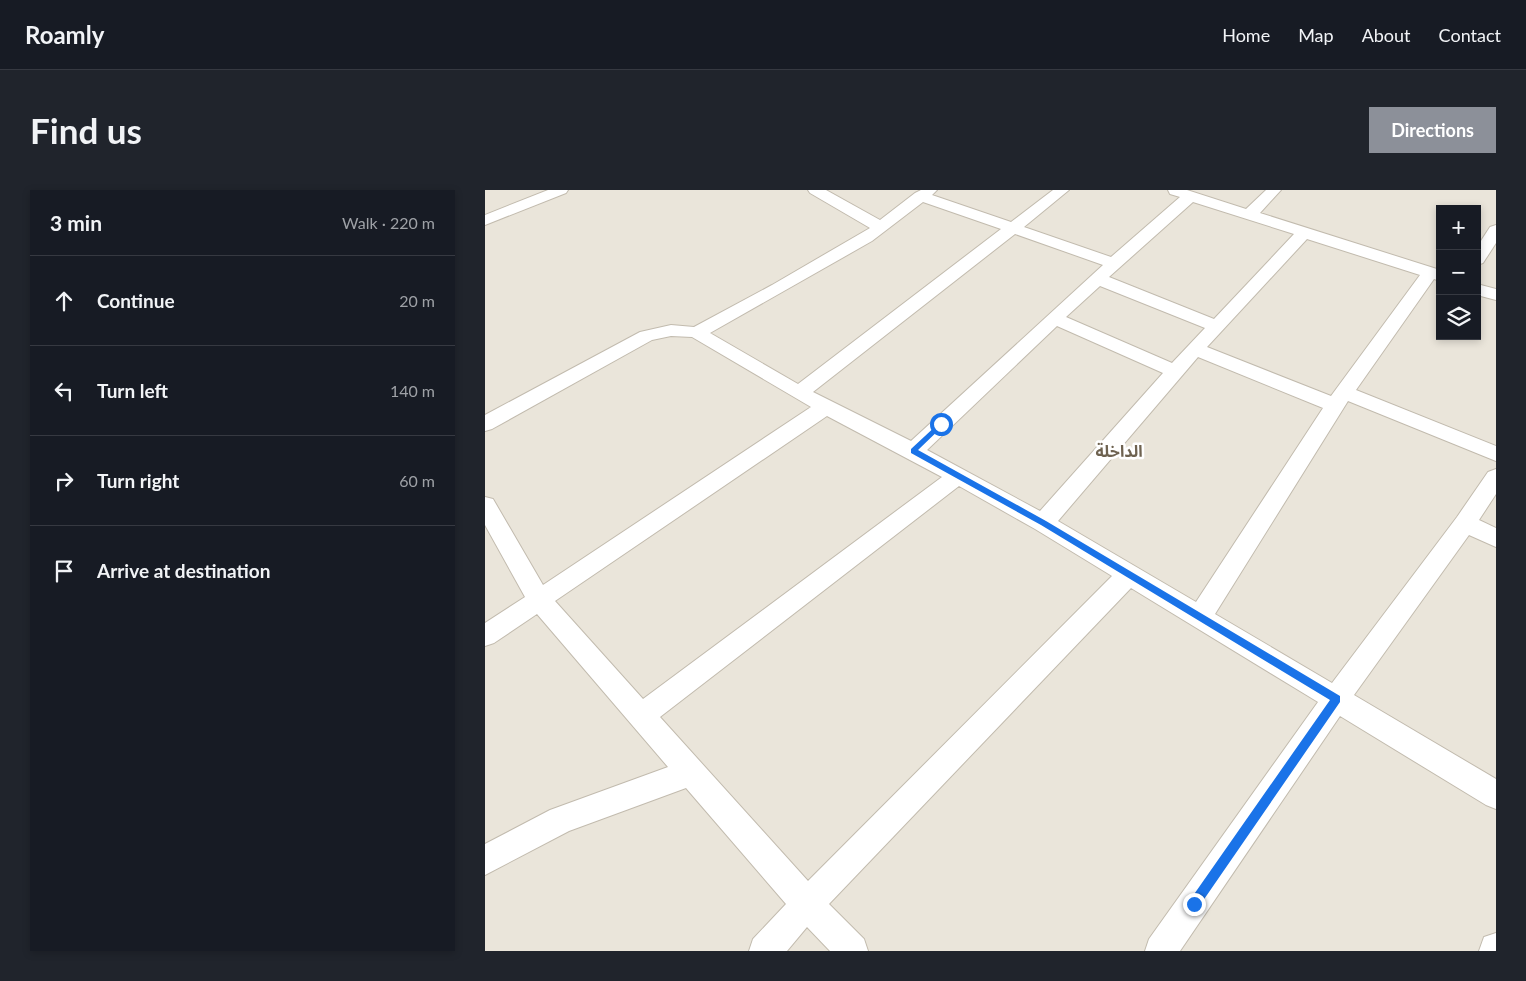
<!DOCTYPE html>
<meta charset="utf-8">
<style>
:root{--surface:#171b24;--page:#20242c;--text:#f1f3f6;--muted:#9ea1a6;--line:#363941;--accent:#8c9099}
body{margin:0;font-family:Lato,"Noto Sans Arabic",sans-serif;background:var(--page);color:var(--text)}
.controls{position:absolute;right:15px;top:15px;display:grid;overflow:hidden;border-radius:0px;box-shadow:0 2px 8px #0003}
.controls button{width:45px;height:45px;display:grid;place-items:center;padding:0;border:0;border-bottom:1px solid var(--line);background:var(--surface);color:var(--text);font:25px sans-serif}
.stop{position:absolute;width:15px;height:15px;margin:-11px;border:4px solid #1a73e8;border-radius:50%;background:#fff}
.stop.end{background:#1a73e8;border-color:#fff;box-shadow:0 1px 5px #0008}
.list{margin:0;padding:0;list-style:none}
h2{display:flex;justify-content:space-between;align-items:center;height:65px;margin:0;padding:0 20px;font-size:21px}
h2 small{font-size:16px;font-weight:400;color:var(--muted)}
.list li{display:grid;grid-template-columns:32px 1fr auto;gap:15px;align-items:center;box-sizing:border-box;height:90px;padding:0 20px;border-top:1px solid var(--line)}
.list b{display:block;font-size:19px;white-space:nowrap}
.list em{font-size:16px;font-style:normal;color:var(--muted)}
.icon{flex:none;width:28px;height:28px;fill:none;stroke:currentColor;stroke-width:2;stroke-linecap:round;stroke-linejoin:round}
.map{position:relative;flex:none;width:1011px;height:761px;overflow:hidden;border-radius:0px}
header{display:flex;align-items:center;gap:30px;box-sizing:border-box;height:70px;padding:0 25px;background:var(--surface);border-bottom:1px solid var(--line)}
header strong{font-size:24px}
nav{display:flex;gap:28px;margin-inline-start:auto;font-size:18px}
.intro{display:flex;align-items:center;justify-content:space-between;box-sizing:border-box;height:120px;padding:0 30px}
h1{margin:0;font-size:35px}
.button{padding:12px 22px;border-radius:0px;background:var(--accent);color:#fff;font-size:18px;font-weight:700}
main{display:flex;gap:30px;padding:0 30px}
aside{flex:1;background:var(--surface);border-radius:0px;box-shadow:0 2px 8px #0003}
.map>svg:first-child{display:block}
</style>
<header>
<strong>Roamly</strong>
<nav><a>Home</a><a>Map</a><a>About</a><a>Contact</a></nav>
</header>
<div class="intro"><h1>Find us</h1><a class="button">Directions</a></div>
<main>
<aside>
<h2>3 min<small>Walk · 220 m</small></h2>
<ul class="list">
<li><svg class="icon" aria-label="ahead" viewBox="0 0 24 24"><path d="M12 20V5M6 11l6-6 6 6"/></svg><div><b>Continue</b></div><em>20 m</em></li>
<li><svg class="icon" aria-label="left" viewBox="0 0 24 24"><path d="M17 20v-9H6M10 6l-5 5 5 5"/></svg><div><b>Turn left</b></div><em>140 m</em></li>
<li><svg class="icon" aria-label="right" viewBox="0 0 24 24"><path d="M7 20v-9h11M14 6l5 5-5 5"/></svg><div><b>Turn right</b></div><em>60 m</em></li>
<li><svg class="icon" aria-label="arrive" viewBox="0 0 24 24"><path d="M6 21V4h12l-3 4 3 4H6"/></svg><div><b>Arrive at destination</b></div></li>
</ul>
</aside>
<div class="map">
<svg width="1011" height="761" viewBox="0 0 1011 761">
<rect width="100%" height="100%" fill="#f6f3ec"/>
<!-- residential -->
<path fill="#eae5da" fill-rule="evenodd" d="M0,0H1011V761H0ZM955,19H992V146H955Z"/>
<g fill="none" stroke-linecap="round" stroke-linejoin="round">
<defs>
<g id="street">
<path d="M63,0H83L81,3L0,35V25Z"/>
<path d="M323,0H341L395,30L430,3L436,0H452L447,5L526,32L568,0H584L539,37L626,67L695,7L685,4L683,0H702L761,19L781,0H796L775,23L955,80V91L949,89L871,200L1011,256V271L863,211L730,424L847,493L972,327L1003,282L1011,279V304L994,330L1011,338V357L984,345L869,505L1011,589V619L1001,615L855,526L695,761H660L664,749L833,512L646,398L344,714L379,749L383,761H345L322,737L302,761H264L268,749L301,714L201,598L84,641L0,685V654L65,620L183,577L52,424L9,453L0,456V433L40,407L0,335V307L8,309L58,395L326,217L207,147L186,146L167,150L7,239L0,241V225L155,142L186,135L209,137L287,95L385,38L325,3ZM438,12L516,39L313,194L225,143L387,51ZM708,12L809,44L729,129L624,87ZM530,44L618,75L426,251L328,202ZM822,49L935,85L846,206L722,157ZM615,96L720,138L687,173L581,127ZM572,136L678,183L555,321L442,260ZM713,167L838,218L711,412L573,331ZM342,226L457,287L158,509L70,411ZM474,296L550,339L627,386L323,691L175,527Z"/>
<path d="M1011,35V53L998,73L992,75V57L1005,37Z"/>
<path d="M992,94L1011,99V110L992,105Z"/>
<path d="M1011,743V761H994L999,747Z"/>
</g>
</defs>
<!-- street casing -->
<use href="#street" stroke="#c2bbae" stroke-width="2"/>
<!-- street -->
<use href="#street" fill="#fff" fill-rule="evenodd"/>
</g>
<!-- route -->
<path fill="#1a73e8" d="M454,233L460,234L433,260L561,331L855,506V512L713,718L709,719L705,718L704,714L705,710L845,510L556,335L426,263V259Z"/>
<g text-anchor="middle" dominant-baseline="central" stroke-width="5" stroke-linejoin="round" paint-order="stroke">
<!-- neighbourhood labels -->
<g font-size="16" font-weight="bold" fill="#6e6250" stroke="#fff">
<text x="634" y="260">الداخلة</text>
</g>
</g>
</svg>
<div class="controls">
<button>+</button>
<button>−</button>
<button><svg class="icon" aria-label="layers" viewBox="0 0 24 24"><path d="M12 4l9 5-9 5-9-5zM3 14l9 5 9-5"/></svg></button>
</div>
<div class="stop" style="left:456px;top:234px"></div>
<div class="stop end" style="left:709px;top:714px"></div>
</div>
</main>
